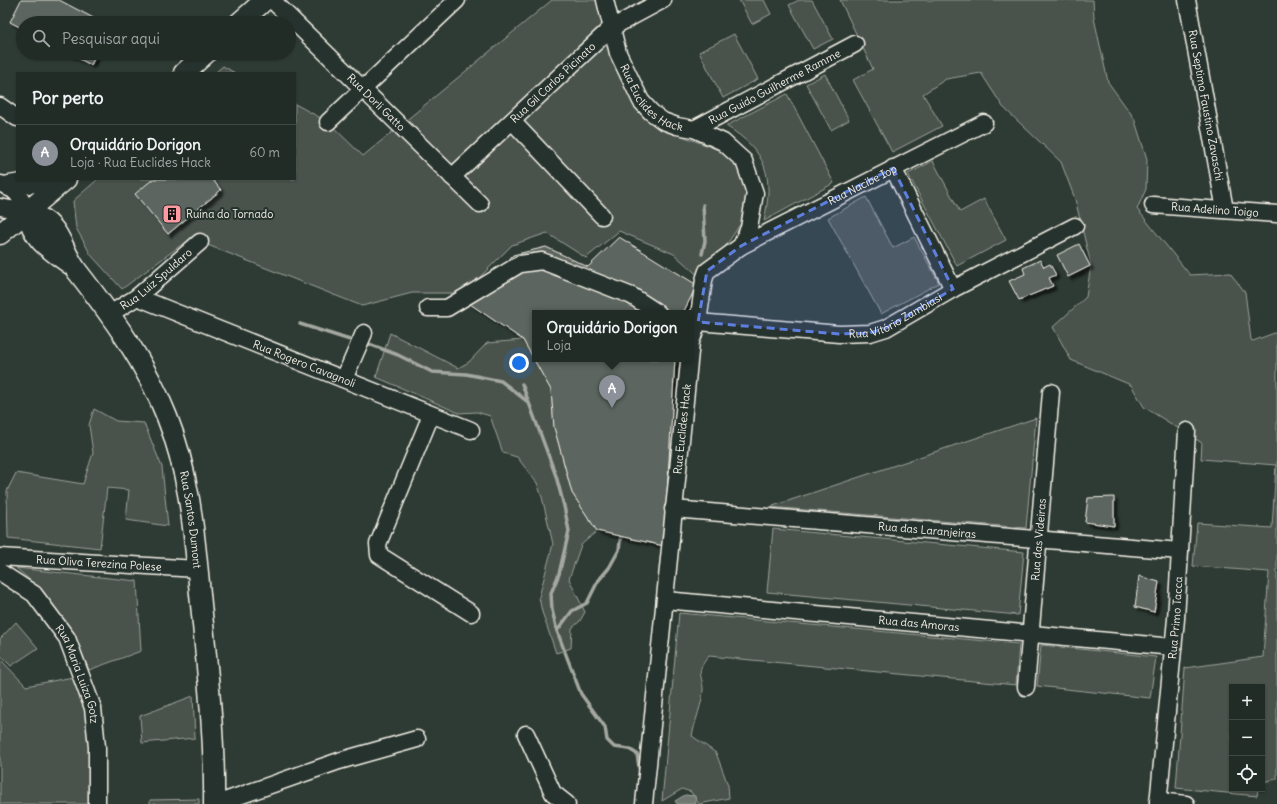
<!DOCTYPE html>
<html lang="pt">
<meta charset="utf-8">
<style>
:root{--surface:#222c27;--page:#2a342f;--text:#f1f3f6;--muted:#a2a7a7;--line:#3f4844;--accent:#8c9099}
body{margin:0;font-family:Delius,sans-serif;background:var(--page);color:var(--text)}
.controls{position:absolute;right:12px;bottom:12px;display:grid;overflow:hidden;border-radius:0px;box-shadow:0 1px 3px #0004}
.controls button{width:36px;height:36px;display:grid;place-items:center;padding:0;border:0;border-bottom:1px solid var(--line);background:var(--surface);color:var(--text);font:20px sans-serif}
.you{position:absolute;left:519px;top:363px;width:14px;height:14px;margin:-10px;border:3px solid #fff;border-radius:50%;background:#1a73e8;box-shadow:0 0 0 6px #1a73e833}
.badge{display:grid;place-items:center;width:26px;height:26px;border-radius:50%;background:var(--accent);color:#fff;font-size:13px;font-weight:700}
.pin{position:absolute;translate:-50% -33px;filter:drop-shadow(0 1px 2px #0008)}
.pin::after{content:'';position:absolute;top:21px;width:14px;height:12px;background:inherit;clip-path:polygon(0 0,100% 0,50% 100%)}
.popup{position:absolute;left:532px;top:310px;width:160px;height:52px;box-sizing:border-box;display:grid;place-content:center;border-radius:0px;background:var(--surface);filter:drop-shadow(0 1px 3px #0005);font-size:13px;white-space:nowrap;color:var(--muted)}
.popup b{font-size:15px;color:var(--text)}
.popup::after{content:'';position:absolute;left:50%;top:100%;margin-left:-8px;border:8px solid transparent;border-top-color:var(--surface)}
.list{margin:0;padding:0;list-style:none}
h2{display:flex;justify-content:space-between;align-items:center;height:52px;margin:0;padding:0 16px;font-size:17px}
h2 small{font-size:13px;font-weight:400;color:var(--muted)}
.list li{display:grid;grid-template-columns:26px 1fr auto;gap:12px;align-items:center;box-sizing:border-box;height:56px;padding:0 16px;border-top:1px solid var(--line)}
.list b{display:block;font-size:15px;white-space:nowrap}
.list p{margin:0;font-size:13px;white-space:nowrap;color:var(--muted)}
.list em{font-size:13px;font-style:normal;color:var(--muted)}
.icon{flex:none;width:22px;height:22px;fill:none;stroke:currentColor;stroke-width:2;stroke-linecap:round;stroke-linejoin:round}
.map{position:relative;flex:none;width:1277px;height:804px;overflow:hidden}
.search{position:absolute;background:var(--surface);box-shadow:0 1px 3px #0004;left:16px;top:16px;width:280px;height:44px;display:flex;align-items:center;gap:10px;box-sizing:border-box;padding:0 14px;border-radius:22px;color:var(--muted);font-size:15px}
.panel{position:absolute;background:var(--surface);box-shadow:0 1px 3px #0004;left:16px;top:72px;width:280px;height:108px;border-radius:0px}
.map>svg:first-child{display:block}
</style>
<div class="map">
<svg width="1277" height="804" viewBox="0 0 1277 804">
<defs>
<filter id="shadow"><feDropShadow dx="3.5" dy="3.5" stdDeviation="1" flood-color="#0009"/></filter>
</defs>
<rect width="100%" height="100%" fill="#2e3b34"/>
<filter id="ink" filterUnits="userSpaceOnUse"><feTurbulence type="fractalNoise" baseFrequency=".025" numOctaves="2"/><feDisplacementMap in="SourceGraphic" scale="8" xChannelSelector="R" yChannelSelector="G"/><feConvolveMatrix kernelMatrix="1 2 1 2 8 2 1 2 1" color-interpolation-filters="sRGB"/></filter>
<g filter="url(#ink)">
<!-- green -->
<g fill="#48524c" stroke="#9ea29a">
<path d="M552,0H597L620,61L658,127L719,150L739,163L750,189L749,211L703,280L674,254L619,231L586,258L547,233L512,245L464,293H412L362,306L200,242L181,245L122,289L91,255L76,228L73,201L98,179H295V104L328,122L363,156Z"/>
<path d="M739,0H764L771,14L752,24Z"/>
<path d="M799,0H812L833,39L813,49L789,5Z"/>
<path d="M840,0H1093L1094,18L1108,82L1134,118L1147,159L1146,189L1137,209L1190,275L1230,273L1245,292L1251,340L1253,341L1277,332V779L1262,782V687H1232V789H1258L1257,796L1176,788L1185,668L1263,657L1269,572L1193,566L1197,523L1272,528L1276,465L1201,459L1202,443L1144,407L1131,385L1071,360L1053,327L1086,297L1091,265L1075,199L1061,162L1003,107L981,73L946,79L923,94L942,126L892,152L853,80L873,69Z"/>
<path d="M734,34L758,79L723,98L699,52Z"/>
<path d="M223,66L235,73H215Z"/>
<path d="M825,74L849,120L831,130L806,84Z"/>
<path d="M787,94L834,183L764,221C774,176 767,151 726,126Z"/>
<path d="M933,161L960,212L984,199L1006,240L957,266L908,174Z"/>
<path d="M866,197L893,248L914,237L939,283L881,314L828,218Z"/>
<path d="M390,333L458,368L469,362L487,343L523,340L551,390L554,427L572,493L597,531L581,545L569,579L585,612L580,621L572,628L571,648L556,653L542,612L539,597L553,544L542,497L537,483L517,457L503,453L490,416L477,412L459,413L376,377Z"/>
<path d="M94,409L116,421L144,423L162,467L168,526L126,520L129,490L107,488L100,548L8,538L7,491L16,473L83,484L93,453L89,425Z"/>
<path d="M1036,418L1026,528L770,507Z"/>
<path d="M773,529L1024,552L1018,615L767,592Z"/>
<path d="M16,568L137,581L141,651L89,670L76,639L40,589Z"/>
<path d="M679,613L1019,644L1016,685L709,656C694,673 703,674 703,690C703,701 694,724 692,736L716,753L728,785L729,798L699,804L691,792L682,789L662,801Z"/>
<path d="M16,622L38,648L11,666L0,655V639Z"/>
<path d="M1041,645L1156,657L1150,698L1037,686Z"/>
<path d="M0,659L26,686L73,677L88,711L90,804H0Z"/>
<path d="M193,696L195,738L142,743L140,716Z"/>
<path d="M199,799V804H150V800Z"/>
</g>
<!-- water -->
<path fill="#6f7770" stroke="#a4a8a0" d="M685,795L695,796L696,804H677L675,801Z"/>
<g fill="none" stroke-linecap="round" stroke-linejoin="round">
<!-- stream -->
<g stroke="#a4a8a0" stroke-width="3.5">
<path d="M702,254L705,241L703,205"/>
<path d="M300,324L350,340"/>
<path d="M369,344L398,355L432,372L466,374L501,381L528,402"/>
<path d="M522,384L556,476L564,506L569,531L559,574L551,593L552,610L557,631L581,694L605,727L607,740L614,747L629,749L637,754L640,773"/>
<path d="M557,631L572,611L587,603L598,581L609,568L619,550L621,533"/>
</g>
</g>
<!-- building -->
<g fill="#5c655e" stroke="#f4f1e8" filter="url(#shadow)">
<path d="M21,0H59L103,23H23V29L10,22Z"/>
<path d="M68,53H97L91,65Z"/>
<path d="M153,179H212L221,190L168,234L135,194Z"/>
<path d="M619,237L697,285L683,313H535V359H675L664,546L597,531L572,493L554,427L551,390L523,340L470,304L513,255L546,247L588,267Z"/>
<path d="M1079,244L1090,266L1068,277L1057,255Z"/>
<path d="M1040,260L1044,267L1050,264L1056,275L1049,278L1053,286L1019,300L1009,281L1025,274L1023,268Z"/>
<path d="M1114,497V526L1085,522L1088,498Z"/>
<path d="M1139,576L1159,582L1154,612L1135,607Z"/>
</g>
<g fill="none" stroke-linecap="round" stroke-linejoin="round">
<defs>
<g id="minor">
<path id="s1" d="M272,0L480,204"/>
<path id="s2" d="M605,0L618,53L641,101L651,112L663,121L677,126L694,129L723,142L744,161L755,193L749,228L741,246L707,271L704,280L698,322L691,342L644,804"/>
<path id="s3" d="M1187,0L1225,210"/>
<path d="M0,106L17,118"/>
<path d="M512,121L602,216"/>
<path d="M328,122L457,0"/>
<path id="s4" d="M694,129L855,44"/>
<path d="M893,168L953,289"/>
<path id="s5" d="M452,177L611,28L663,0"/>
<path id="s6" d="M1153,205L1277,214"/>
<path d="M0,207L27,212C22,199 16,188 1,184"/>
<path id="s7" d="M741,246L984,123"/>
<path id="s8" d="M137,297L471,430"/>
<path d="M428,308H447L520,264L542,261L632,296L658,313"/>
<path id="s9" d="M110,314L137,297L200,242"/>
<path id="s10" d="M698,322L839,334L870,333L886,328L953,289L1075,226"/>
<path d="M344,379L364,333"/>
<path d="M431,415L378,544L379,555L471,613"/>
<path id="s11" d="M673,509L1180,551"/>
<path id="s12" d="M0,557L197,569"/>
<path id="s13" d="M0,572L34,594L67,638L93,708L97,747V804"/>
<path id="s14" d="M665,600L1173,647"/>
<path id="s15" d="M1026,687L1051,392"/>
<path d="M526,734L553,793L567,804"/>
<path d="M1158,801L1186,804"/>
<path d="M216,804L339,761L417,739"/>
<path id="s16" d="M1158,804L1176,619L1187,431"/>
</g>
<g id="major">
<path d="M239,23L265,0"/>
<path d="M184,73L206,53"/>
<path d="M9,186L53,179"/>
<path id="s17" d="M27,212C63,224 58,245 77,271C112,316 146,363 167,417C192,479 195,547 202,614C208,677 215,741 214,804"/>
<path d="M27,212C34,241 47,247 70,264"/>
<path d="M0,234L66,179"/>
</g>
</defs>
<!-- minor casing -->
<use href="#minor" stroke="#f4f1e8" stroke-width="19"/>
<!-- major casing -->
<use href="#major" stroke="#f4f1e8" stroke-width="23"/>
<!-- minor -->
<use href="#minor" stroke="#26332d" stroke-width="16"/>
<!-- major -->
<use href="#major" stroke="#26332d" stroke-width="20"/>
</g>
</g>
<!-- marked area -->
<path fill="#5e7fdd" fill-opacity="0.2" stroke="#5e7fdd" stroke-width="3" stroke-dasharray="8 5" stroke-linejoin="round" d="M893,168L953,289L886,328L870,333L839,334L698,322L707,271L741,246Z"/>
<!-- icons -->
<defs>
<symbol id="building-square" viewBox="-11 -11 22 22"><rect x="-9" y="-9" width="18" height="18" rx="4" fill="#ff9aa2" stroke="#26332d"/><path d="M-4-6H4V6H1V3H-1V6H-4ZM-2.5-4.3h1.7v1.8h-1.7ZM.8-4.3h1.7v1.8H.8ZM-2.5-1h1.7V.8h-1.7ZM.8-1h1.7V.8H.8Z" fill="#111"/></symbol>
</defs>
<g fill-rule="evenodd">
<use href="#building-square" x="161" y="203" width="22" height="22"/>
</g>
<g text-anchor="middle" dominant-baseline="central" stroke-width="4" stroke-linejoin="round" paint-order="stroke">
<!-- street labels -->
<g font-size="11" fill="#f4f1e8" stroke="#26332d">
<text stroke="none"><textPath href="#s5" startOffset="138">Rua Gil Carlos Picinato</textPath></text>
<text stroke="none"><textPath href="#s4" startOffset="91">Rua Guido Guilherme Ramme</textPath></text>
<text stroke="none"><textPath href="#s2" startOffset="113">Rua Euclides Hack</textPath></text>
<text stroke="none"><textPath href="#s1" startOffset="146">Rua Dorli Gatto</textPath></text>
<text stroke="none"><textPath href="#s3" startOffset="107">Rua Septimo Faustino Zavaschi</textPath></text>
<text stroke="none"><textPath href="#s7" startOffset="136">Rua Nacibe Iop</textPath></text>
<text stroke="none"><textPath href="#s6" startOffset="62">Rua Adelino Toigo</textPath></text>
<text stroke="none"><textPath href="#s9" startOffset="58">Rua Luiz Spuldaro</textPath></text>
<text stroke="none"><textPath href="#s10" startOffset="202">Rua Vitório Zambiasi</textPath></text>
<text stroke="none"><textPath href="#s8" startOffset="180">Rua Rogero Cavagnoli</textPath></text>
<text transform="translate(682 429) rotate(-84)">Rua Euclides Hack</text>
<text stroke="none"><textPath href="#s17" startOffset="358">Rua Santos Dumont</textPath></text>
<text stroke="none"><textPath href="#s11" startOffset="255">Rua das Laranjeiras</textPath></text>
<text stroke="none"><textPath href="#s15" startOffset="148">Rua das Videiras</textPath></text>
<text stroke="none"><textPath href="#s12" startOffset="99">Rua Oliva Terezina Polese</textPath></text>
<text stroke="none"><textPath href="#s16" startOffset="187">Rua Primo Tacca</textPath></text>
<text stroke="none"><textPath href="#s14" startOffset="255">Rua das Amoras</textPath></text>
<text stroke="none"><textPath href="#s13" startOffset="133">Rua Maria Luiza Gotz</textPath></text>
</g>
<!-- poi labels -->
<g font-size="11" fill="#f4f1e8" stroke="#26332d" text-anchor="start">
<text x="186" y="214">Ruína do Tornado</text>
</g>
</g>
</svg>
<div class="controls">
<button>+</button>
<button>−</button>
<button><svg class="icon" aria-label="locate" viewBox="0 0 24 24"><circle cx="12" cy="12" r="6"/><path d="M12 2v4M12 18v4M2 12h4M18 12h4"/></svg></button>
</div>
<div class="you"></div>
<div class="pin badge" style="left:612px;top:408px">A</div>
<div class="popup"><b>Orquidário Dorigon</b>Loja</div>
<div class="search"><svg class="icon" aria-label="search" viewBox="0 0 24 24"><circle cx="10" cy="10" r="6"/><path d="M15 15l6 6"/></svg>Pesquisar aqui</div>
<section class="panel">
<h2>Por perto<small></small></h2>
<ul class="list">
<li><span class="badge">A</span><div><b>Orquidário Dorigon</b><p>Loja · Rua Euclides Hack</p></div><em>60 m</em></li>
</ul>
</section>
</div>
